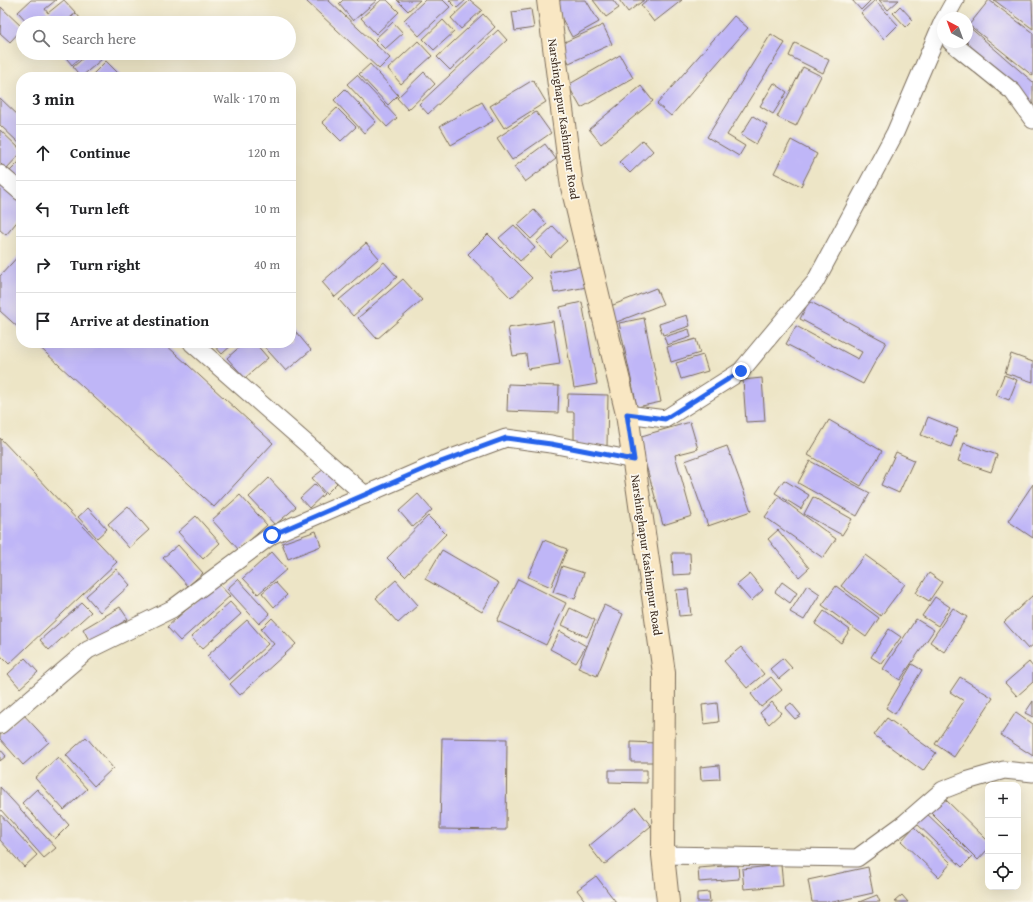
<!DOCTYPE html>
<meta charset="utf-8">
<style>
:root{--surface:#fff;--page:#f6f6f6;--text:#202124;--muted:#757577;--line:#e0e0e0}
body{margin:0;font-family:"Gentium Book Plus",serif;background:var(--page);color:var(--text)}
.controls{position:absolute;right:12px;bottom:12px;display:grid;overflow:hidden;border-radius:8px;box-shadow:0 4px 16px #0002}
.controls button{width:36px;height:36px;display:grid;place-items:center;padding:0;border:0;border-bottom:1px solid var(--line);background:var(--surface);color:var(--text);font:20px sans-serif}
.compass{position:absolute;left:937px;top:12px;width:36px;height:36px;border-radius:50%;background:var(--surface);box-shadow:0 4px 16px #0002;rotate:319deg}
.stop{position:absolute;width:12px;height:12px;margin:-9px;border:3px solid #2563eb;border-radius:50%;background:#fff}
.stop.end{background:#2563eb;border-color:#fff;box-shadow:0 1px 4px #0008}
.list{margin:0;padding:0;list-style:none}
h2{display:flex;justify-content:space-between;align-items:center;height:52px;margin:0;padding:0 16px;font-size:17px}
h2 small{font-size:13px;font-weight:400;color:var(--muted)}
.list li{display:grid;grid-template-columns:26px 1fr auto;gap:12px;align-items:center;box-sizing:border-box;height:56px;padding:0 16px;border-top:1px solid var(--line)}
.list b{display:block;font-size:15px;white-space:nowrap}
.list em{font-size:13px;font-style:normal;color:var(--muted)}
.icon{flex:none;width:22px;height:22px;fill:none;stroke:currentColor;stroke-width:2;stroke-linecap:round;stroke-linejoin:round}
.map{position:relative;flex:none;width:1033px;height:902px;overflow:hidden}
.search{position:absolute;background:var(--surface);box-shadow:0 4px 16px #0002;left:16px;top:16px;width:280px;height:44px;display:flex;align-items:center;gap:10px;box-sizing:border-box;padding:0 14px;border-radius:22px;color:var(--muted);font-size:15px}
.panel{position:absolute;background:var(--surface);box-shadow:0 4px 16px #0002;left:16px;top:72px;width:280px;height:276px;border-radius:16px}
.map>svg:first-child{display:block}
</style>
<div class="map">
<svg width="1033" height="902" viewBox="0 0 1033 902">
<rect width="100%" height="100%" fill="#fbf7ec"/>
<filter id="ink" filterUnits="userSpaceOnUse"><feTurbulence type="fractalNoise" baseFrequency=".025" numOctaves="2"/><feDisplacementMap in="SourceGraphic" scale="8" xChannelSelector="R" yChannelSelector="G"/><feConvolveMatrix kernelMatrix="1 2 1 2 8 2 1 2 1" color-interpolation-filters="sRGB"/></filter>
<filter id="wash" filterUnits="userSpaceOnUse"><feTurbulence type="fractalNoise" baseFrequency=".012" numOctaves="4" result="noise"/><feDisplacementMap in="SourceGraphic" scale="16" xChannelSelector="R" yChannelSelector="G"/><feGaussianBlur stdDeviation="0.9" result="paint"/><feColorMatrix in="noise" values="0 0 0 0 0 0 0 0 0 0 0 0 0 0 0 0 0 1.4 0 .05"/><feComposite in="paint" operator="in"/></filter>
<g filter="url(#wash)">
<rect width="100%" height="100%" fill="#ede5c6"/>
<g id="blocks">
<!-- building -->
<g fill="#bfb6f7">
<path d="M31,0H56L45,9L48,13L64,0L76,13L64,23H28L18,12Z"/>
<path d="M308,0H328L390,58L379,69L307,2Z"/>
<path d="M343,0H377L353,21L339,4Z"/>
<path d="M381,0H387L399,12L376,34L361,18Z"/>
<path d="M397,0H420L408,11Z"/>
<path d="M425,0H443L450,7L419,36L404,20Z"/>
<path d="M449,0H466L457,8Z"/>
<path d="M470,0L482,10L461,29L451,18Z"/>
<path d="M561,0H586L599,22L572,37L554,4Z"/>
<path d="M593,0H613L619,8L606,17Z"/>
<path d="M619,0H644L628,12Z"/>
<path d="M647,0H682L654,22L641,5Z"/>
<path d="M852,0H871L861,10Z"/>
<path d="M875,0L898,25L884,39L861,13Z"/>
<path d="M879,0H899L888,10Z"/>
<path d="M989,0L1033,33V76L969,25Z"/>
<path d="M994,0H1032L1033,29Z"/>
<path d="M900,6L913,20L906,27L893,13Z"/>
<path d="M1,7L23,28L10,42L0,33Z"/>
<path d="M531,9L534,28L515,31L512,12Z"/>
<path d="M76,13L83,22L82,23H65Z"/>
<path d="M483,14L495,27L450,70L437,57Z"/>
<path d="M734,16L748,28L671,116L657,104Z"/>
<path d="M443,20L454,32L434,50L423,39Z"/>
<path d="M393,22L403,33L385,49L375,39Z"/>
<path d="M603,25L612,44L569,63L560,44Z"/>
<path d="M968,26L1033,82V107L958,42H967Z"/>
<path d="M498,30L507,40L428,114L419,104Z"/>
<path d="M771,34L785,43L727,135L745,146L739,156L707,137Z"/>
<path d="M418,41L432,56L401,84L388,69Z"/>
<path d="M795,43L829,60L823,73L789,56Z"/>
<path d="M62,53H86L72,65Z"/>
<path d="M89,53H109L81,77L73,67Z"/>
<path d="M620,55L633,78L581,108L568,85Z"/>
<path d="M106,61L122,77H90Z"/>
<path d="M370,64L398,95L388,105L359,74Z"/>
<path d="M803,67L821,76L796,126L777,117Z"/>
<path d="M424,72L435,84L408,110L397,98Z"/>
<path d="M357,75L397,118L387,127L347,84Z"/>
<path d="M533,80L546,102L504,128L490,106Z"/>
<path d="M774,83L787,92L773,114L760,106Z"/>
<path d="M641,86L653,101L601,144L589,129Z"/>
<path d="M345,89L376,122L364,133L334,100Z"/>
<path d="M0,98L21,118V145L0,125Z"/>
<path d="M482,102L493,121L451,145L440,126Z"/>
<path d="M337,108L356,127L341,141L322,122Z"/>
<path d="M536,112L551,133L512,160L497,138Z"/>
<path d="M753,116L767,125L756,144L741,135Z"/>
<path d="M0,130L21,150V153L6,169L0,163Z"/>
<path d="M643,140L653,151L630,173L619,162Z"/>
<path d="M791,140L817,154L801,186L774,173Z"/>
<path d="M545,144L556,159L525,182L514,167Z"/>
<path d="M21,160V185L8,173Z"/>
<path d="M0,182L21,200V217L6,235L0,230Z"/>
<path d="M534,210L547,224L531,239L517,225Z"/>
<path d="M514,225L535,248L520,261L499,238Z"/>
<path d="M553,226L567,241L550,257L536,242Z"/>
<path d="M488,234L532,278L511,298L468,254Z"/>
<path d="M366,243L379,258L335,297L322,282Z"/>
<path d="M21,253V330L0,311V276Z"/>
<path d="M384,262L397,277L353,316L339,300Z"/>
<path d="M583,266L587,287L554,293L550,272Z"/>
<path d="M403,279L422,300L377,339L358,318Z"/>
<path d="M656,288L663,304L614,323L608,307Z"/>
<path d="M809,301L886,342L863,384L786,344L796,326L858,359L862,352L800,319Z"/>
<path d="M582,302L597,384L574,388L560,307Z"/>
<path d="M687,315L690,326L663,335L659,324Z"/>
<path d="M644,318L661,402L637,407L619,323Z"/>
<path d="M553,321L560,364L528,369L526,354L513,356L508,328Z"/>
<path d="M291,326L311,350L286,371L261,343H291Z"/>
<path d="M689,329L691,337L667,345L664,337Z"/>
<path d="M696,339L700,353L671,362L667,347Z"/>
<path d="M35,343H164L273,443L214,507Z"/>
<path d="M212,343H234L222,354Z"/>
<path d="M244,343H255L268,358L245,378L227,358Z"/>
<path d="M1011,354L1033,362V382L1005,373Z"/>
<path d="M703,355L708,371L681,379L676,363Z"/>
<path d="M1004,375L1017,380L1009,400L996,395Z"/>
<path d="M762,378L765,421L746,422L743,380Z"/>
<path d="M508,384L559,386L558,413L507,411Z"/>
<path d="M568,394L608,395L607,446L574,445V412H567Z"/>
<path d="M928,417L958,429L951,447L921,435Z"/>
<path d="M829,420L882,451L861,486L808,455Z"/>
<path d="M690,422L698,449L675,455L692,516L663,525L638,437Z"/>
<path d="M0,438L117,562L9,664L0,655Z"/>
<path d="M964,443L997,455L991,472L958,461Z"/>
<path d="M727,446L751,511L708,526L685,461Z"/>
<path d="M896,452L914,460L899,493L881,485Z"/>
<path d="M810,461L870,493L857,516L798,483Z"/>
<path d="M324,469L337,483L326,494L312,478Z"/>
<path d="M269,478L296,507L275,525L249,497Z"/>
<path d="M784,480L809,495L801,509L775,493Z"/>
<path d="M315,484L324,494L309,508L300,498Z"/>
<path d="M1033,484V538L1008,521Z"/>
<path d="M418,494L432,510L413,527L399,511Z"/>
<path d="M240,495L267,525L239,550L212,520Z"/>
<path d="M779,497L836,539L823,558L765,517Z"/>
<path d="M813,497L852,519L842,535L804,514Z"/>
<path d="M128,506L149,530L129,548L108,524Z"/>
<path d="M88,508L107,529L97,538L78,517Z"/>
<path d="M196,516L220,543L203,559L178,532Z"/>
<path d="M428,516L446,534L405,576L387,558Z"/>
<path d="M778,530L809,568L799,577L768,539Z"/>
<path d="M316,531L321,546L288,559L282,543Z"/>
<path d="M544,540L567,549L551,587L528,577Z"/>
<path d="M178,545L203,573L188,586L163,558Z"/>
<path d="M442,550L499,583L482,612L425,579Z"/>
<path d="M272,552L287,569L258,594L243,578Z"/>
<path d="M672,553H690L691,574L673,575Z"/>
<path d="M865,555L905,584L881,616L841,586Z"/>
<path d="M562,566L584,573L575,599L553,592Z"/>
<path d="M116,569L130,585L100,612L86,596Z"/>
<path d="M929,573L942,582L929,601L916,593Z"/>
<path d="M750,574L763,590L751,601L737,585Z"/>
<path d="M238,579L270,614L259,624L227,589Z"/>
<path d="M518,579L566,603L546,645L497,621Z"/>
<path d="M396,580L418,605L398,623L376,598Z"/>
<path d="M217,582L230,596L180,641L167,627Z"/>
<path d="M275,582L287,595L274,607L262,593Z"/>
<path d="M782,582L797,593L790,603L775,592Z"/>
<path d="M807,585L820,594L804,620L790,612Z"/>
<path d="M836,586L879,618L866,637L822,605Z"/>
<path d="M688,589L691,615L679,616L676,590Z"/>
<path d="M1033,595V645L1028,649L1004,622Z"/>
<path d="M935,597L950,607L938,626L922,616Z"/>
<path d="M230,602L241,614L202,649L191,637Z"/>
<path d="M82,603L91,612L49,650L40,640Z"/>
<path d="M604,605L623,614L597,676L578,668Z"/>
<path d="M120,607L128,619L90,642L83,629Z"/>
<path d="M570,608L595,620L587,637L562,625Z"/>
<path d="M953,608L967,617L944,652L930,642Z"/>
<path d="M824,611L850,630L841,643L815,624Z"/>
<path d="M272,618L296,644L240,695L230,684L274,644L261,629Z"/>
<path d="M916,619L934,630L900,680L883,669Z"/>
<path d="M247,620L268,644L229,680L207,656Z"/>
<path d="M889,629L901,637L882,664L871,657Z"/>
<path d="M560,631L586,646L576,663L550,649Z"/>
<path d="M741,647L764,674L747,688L724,661Z"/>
<path d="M25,658L38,672L20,688L8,674Z"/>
<path d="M783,658L792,668L779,679L770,669Z"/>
<path d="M1029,662L1033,667V682L1017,696L1005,683Z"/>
<path d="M912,664L922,670L895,714L886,708Z"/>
<path d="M771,677L782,690L761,707L751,694Z"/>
<path d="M960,677L993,698L954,757L935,744L964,701L950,692Z"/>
<path d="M1033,701V717L1025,713Z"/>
<path d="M772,702L781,713L769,724L760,713Z"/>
<path d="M717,703L719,722L704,724L702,705Z"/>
<path d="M791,703L801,715L795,719L785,708Z"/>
<path d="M1016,712L1033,724V756L1001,735Z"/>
<path d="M23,714L49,742L23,765L0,739V735Z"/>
<path d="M887,718L936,753L923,771L874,735Z"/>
<path d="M86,737L113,768L94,786L66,755Z"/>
<path d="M442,738L507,739L506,830L440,829Z"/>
<path d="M631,742L656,743L655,762H631Z"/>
<path d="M0,749L6,756L0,761Z"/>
<path d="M58,757L87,789L64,810L35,778Z"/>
<path d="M719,765L720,779L701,780L700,767Z"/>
<path d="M609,770H647V783L609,782Z"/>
<path d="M0,787L56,848L44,858L0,809Z"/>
<path d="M37,789L69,825L55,839L22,803Z"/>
<path d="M944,798L988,841V849L978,860L930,812Z"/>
<path d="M636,807L651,826L604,865L589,846Z"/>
<path d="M924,811L972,857L962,867L914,821Z"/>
<path d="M0,814L37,855L24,867L0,840Z"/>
<path d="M914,827L951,863L939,877L901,841Z"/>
<path d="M738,865L739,879L699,882L698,868Z"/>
<path d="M781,865L783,886L744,889L742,869Z"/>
<path d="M868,867L873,893L833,902H812L808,880Z"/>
<path d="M596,876L616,902H586L577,890Z"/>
<path d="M709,892L710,902H697V893Z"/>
<path d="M877,895L880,902H859Z"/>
<path d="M902,895L908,902H894Z"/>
</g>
</g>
</g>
<g filter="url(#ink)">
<use href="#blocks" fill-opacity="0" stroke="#796b59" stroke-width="1"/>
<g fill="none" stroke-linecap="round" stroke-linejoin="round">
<defs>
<g id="street">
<path d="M945,18L955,0"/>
<path d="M951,42L1013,92L1033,120"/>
<path d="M0,174L21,192"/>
<path d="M192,343L365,495"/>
<path d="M627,414L665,419L741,371L815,282L895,133L943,21"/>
<path d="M0,725L88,650L172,609L272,535L438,463L506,438L551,444L634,460"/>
<path d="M663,855L857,858L905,823L943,790L966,781L1004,770L1033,773"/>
</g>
<path id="secondary" d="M548,0L572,187L627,414L664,673L663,855L668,902"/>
</defs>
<!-- street casing -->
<use href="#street" stroke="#796b59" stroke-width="19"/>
<!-- secondary casing -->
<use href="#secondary" stroke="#796b59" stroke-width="24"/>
<!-- street -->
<use href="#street" stroke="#fff" stroke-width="17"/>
<!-- secondary -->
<use href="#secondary" stroke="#f9e7c3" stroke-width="22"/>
</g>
</g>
<g fill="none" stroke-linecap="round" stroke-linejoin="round" filter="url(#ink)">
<!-- route -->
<path stroke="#2563eb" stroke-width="5" d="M272,535L438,463L506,438L551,444L634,460L627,414L665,419L741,371"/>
</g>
<g text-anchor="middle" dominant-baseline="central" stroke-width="3.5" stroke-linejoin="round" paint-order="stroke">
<!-- street labels -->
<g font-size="12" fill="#3b2a1e" stroke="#fbf7ec">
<text transform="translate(564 119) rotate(82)">Narshinghapur Kashimpur Road</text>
<text transform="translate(647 555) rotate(82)">Narshinghapur Kashimpur Road</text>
</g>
</g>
</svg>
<div class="controls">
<button>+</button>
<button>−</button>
<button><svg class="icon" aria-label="locate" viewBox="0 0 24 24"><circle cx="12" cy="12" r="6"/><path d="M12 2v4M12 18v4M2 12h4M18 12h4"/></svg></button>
</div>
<svg class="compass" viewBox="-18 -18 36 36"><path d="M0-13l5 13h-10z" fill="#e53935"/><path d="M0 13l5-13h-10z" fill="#757577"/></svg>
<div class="stop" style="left:272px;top:535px"></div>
<div class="stop end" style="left:741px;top:371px"></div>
<div class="search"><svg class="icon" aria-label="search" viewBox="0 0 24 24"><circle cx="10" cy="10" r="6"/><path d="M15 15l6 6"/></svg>Search here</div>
<section class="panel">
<h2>3 min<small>Walk · 170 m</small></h2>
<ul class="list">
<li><svg class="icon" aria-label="ahead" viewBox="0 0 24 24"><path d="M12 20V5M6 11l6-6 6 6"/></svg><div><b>Continue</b></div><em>120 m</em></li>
<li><svg class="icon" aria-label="left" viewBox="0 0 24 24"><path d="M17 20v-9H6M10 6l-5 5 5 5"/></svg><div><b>Turn left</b></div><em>10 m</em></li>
<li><svg class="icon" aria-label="right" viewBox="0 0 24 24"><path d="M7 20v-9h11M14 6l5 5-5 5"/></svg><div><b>Turn right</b></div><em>40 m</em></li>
<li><svg class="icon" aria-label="arrive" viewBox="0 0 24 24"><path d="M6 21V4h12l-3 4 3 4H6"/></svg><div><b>Arrive at destination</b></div></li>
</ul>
</section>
</div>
